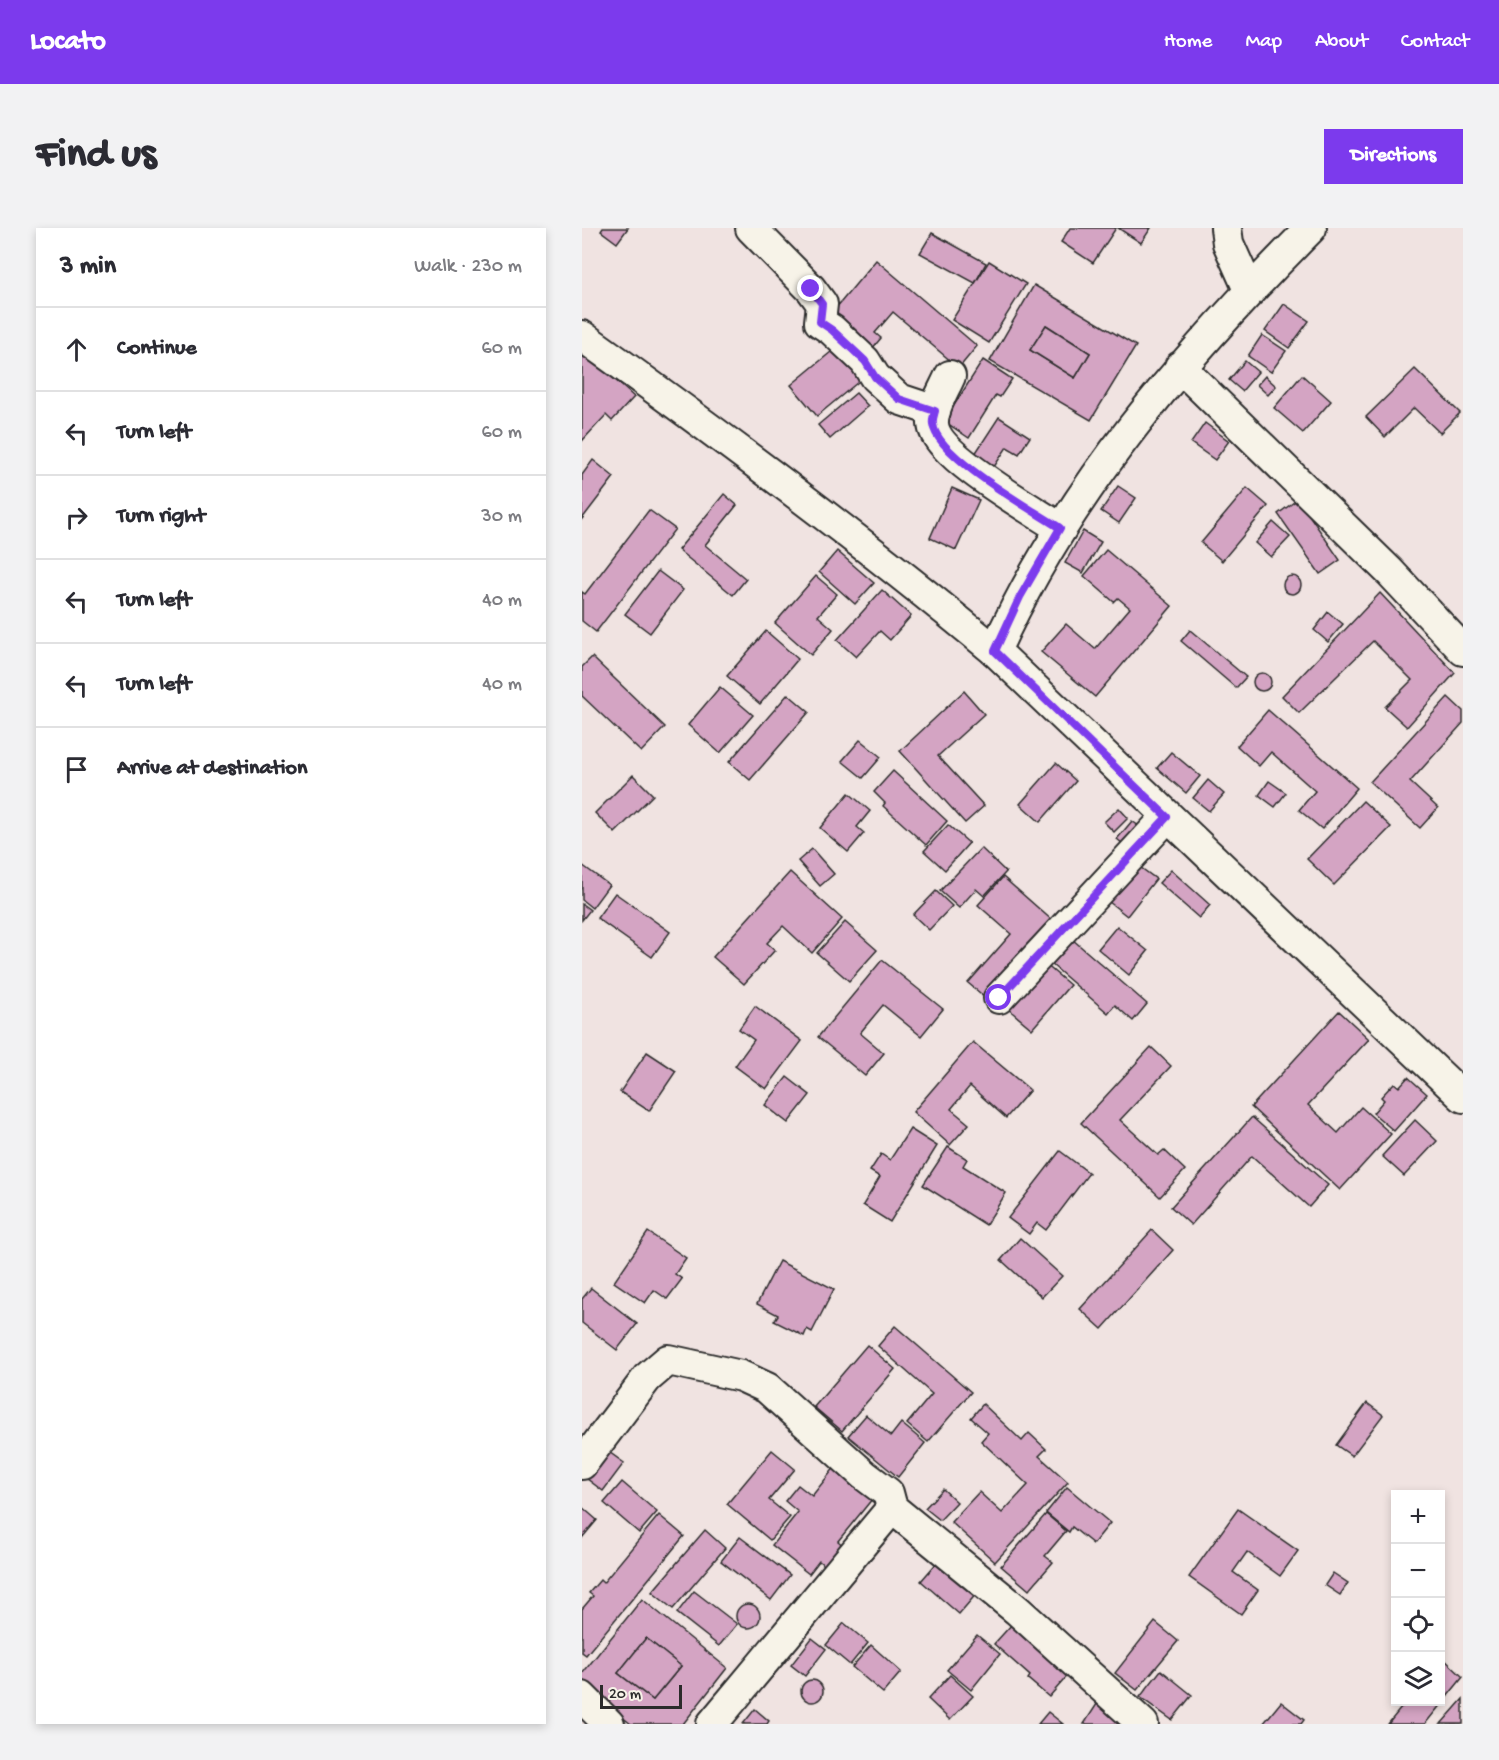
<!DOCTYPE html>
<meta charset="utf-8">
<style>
:root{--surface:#fff;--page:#f2f2f3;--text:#2b2b33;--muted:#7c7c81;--line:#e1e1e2;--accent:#7c3aed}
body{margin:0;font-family:"Gochi Hand",sans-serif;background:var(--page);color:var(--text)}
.controls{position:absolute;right:18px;bottom:18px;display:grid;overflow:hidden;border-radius:0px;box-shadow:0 3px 9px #0003}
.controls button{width:54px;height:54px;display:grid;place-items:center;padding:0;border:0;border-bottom:2px solid var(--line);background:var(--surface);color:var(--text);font:30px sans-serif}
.scale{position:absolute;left:18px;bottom:15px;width:82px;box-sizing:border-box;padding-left:6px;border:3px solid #2b2b2b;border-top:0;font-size:16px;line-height:21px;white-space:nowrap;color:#2b2b2b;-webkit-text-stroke:4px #f7f3e8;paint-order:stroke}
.stop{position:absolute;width:18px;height:18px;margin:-14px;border:4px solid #7c3aed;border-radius:50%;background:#fff}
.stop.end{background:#7c3aed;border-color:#fff;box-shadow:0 2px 6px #0008}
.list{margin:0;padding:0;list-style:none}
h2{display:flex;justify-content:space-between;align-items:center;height:78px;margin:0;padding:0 24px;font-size:26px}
h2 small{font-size:20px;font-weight:400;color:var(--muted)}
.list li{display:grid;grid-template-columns:39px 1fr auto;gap:18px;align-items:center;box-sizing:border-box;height:84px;padding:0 24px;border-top:2px solid var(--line)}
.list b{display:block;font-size:22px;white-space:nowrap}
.list em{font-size:20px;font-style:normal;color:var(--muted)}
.icon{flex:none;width:33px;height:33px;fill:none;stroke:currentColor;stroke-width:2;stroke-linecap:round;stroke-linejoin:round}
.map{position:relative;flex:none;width:881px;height:1496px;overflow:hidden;border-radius:0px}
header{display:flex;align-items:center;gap:36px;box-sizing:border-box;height:84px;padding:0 30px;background:var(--accent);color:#fff}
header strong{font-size:28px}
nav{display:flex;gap:33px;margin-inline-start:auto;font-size:21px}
.intro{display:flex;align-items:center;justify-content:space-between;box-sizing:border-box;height:144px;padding:0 36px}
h1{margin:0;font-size:42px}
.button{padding:15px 27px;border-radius:0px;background:var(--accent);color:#fff;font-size:21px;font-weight:700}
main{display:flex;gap:36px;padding:0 36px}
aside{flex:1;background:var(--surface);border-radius:0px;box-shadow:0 3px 9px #0003}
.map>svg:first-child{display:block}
</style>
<header>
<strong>Locato</strong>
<nav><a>Home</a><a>Map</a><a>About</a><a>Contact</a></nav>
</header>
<div class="intro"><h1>Find us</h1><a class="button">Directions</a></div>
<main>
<aside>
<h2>3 min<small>Walk · 230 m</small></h2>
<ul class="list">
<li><svg class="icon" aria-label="ahead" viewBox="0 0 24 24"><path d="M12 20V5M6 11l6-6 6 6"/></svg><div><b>Continue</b></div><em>60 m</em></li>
<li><svg class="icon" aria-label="left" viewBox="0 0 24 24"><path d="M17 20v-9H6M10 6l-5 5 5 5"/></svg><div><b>Turn left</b></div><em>60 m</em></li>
<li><svg class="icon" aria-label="right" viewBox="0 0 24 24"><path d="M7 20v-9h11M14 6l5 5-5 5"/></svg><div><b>Turn right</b></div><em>30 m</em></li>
<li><svg class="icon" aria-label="left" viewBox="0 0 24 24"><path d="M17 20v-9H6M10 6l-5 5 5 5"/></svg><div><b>Turn left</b></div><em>40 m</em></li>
<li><svg class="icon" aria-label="left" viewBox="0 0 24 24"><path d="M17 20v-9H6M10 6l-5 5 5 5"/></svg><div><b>Turn left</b></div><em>40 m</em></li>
<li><svg class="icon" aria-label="arrive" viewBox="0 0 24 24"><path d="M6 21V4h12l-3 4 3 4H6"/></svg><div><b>Arrive at destination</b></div></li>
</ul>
</aside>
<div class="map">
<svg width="881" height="1496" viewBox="0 0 881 1496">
<rect width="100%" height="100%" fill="#f0e3e1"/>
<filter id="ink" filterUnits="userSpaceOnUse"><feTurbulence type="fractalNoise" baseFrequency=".0167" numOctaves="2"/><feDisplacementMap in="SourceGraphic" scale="12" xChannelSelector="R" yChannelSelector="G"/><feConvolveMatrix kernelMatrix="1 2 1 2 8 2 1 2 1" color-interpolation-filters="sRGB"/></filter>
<g filter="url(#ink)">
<!-- building -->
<g fill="#d4a4c3" stroke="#2b2b2b" stroke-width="1.5" fill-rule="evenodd">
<path d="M21,0H46L35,15L19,3Z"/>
<path d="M488,0H534L511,35L479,14Z"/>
<path d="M536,0H569L559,15Z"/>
<path d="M350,5L404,35L393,55L338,25Z"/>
<path d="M294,32L395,118L377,140L311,84L293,105L299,110L285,127L244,92Z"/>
<path d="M407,33L444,56L407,115L370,92Z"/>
<path d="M452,57L554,118L509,192L408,133ZM464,97L508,125L493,150L448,122Z"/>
<path d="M702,76L727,93L707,120L683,103Z"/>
<path d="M464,97L508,125L493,150L448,122Z"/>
<path d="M680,107L704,123L689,144L666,128Z"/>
<path d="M261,114L287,145L235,188L209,157Z"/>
<path d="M0,122L52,169L30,193L24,187L0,213Z"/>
<path d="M401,132L430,151L418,169L414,167L387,210L362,193Z"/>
<path d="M663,133L676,144L660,163L647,152Z"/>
<path d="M833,141L878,185L858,205L832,180L803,209L784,189Z"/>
<path d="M720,147L749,173L721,205L692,180Z"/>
<path d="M683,148L694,158L686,167L675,157Z"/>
<path d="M274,165L286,178L248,211L236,197Z"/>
<path d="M417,189L448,209L437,226L425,219L408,245L389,232Z"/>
<path d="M623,195L647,213L633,232L609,215Z"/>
<path d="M11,232L32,249L0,291V247Z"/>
<path d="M536,258L554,270L537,295L519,283Z"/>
<path d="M370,260L397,272L374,322L348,310Z"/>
<path d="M665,260L686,278L640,333L619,315Z"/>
<path d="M142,266L155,277L123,317L164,351L151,367L96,322Z"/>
<path d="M716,271L758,332L738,346L696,286Z"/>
<path d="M67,282L93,301L14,404L0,393V364L3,366Z"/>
<path d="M691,294L708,309L689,329L673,315Z"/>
<path d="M501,303L519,314L501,345L483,335Z"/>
<path d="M524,322L590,378L513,469L459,424L484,396L513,421L548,380L536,370L532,374L502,348Z"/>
<path d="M255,323L292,355L273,376L237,344Z"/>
<path d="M76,343L101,362L68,405L43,386Z"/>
<circle cx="710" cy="357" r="9"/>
<path d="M234,348L255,366L236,388L251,401L229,427L193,395Z"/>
<path d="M300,362L329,388L308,412L298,403L274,429L255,412Z"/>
<path d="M798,365L873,445L825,499L803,479L830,452L791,413L717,485L700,468Z"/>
<path d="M746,384L761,396L746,414L732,402Z"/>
<path d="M608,402L664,449L654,460L599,413Z"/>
<path d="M184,403L216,431L178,476L145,448Z"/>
<path d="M10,429L83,499L59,524L0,468V439Z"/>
<circle cx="680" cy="454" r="9"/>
<path d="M138,459L171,487L138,525L106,497Z"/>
<path d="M382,463L402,486L356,528L402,578L383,595L318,523Z"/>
<path d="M206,466L227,484L168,552L147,534Z"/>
<path d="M866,469L881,483V495L828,554L856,580L838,600L788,554Z"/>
<path d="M686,482L775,560L740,601L717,582L733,563L689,524L677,538L655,518Z"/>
<path d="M278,512L299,529L281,550L260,533Z"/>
<path d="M589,524L618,548L604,565L575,540Z"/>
<path d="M474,535L494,553L458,594L438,576Z"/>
<path d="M311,543L365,593L344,617L301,578L303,575L292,564Z"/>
<path d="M51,547L71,567L33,605L13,585Z"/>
<path d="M626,552L642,566L627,583L611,570Z"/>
<path d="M687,553L704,565L693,579L677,567Z"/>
<path d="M267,565L288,583L275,599L282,605L266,624L238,600Z"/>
<path d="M781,573L809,599L752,657L725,631Z"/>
<path d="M537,580L546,590L532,604L522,594Z"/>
<path d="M550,593L561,601L546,620L535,611Z"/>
<path d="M366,597L387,615L363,642L342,623Z"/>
<path d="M399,620L424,644L402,668L394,661L377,680L358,663Z"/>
<path d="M230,621L252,646L238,658L216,633Z"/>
<path d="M551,634L574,651L545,688L522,670Z"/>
<path d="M0,637L27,657L10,680L0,672Z"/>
<path d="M589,642L628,677L617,690L577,655Z"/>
<path d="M208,644L260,691L230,725L201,698L185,715L193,722L162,756L131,729Z"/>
<path d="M421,649L472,694L404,770L386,755L429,706L396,677Z"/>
<path d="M354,663L370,678L347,702L331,687Z"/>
<path d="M33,665L88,704L70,729L15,690Z"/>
<path d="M0,676L8,682L0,692Z"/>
<path d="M263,694L295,722L267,753L235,725Z"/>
<path d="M535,698L566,723L547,747L516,721Z"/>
<path d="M490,711L565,776L551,793L533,777L526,785L469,736Z"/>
<path d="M300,732L361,781L339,808L301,777L278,805L302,825L283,848L236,809Z"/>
<path d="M463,736L488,757L450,801L425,780Z"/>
<path d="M173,778L220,813L184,861L153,838L172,812L157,801Z"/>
<path d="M757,783L787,811L726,877L756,905L779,879L809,906L758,962L669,879Z"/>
<path d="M391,814L448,862L424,890L388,858L369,881L387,896L368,917L331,884Z"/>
<path d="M569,819L589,838L538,892L576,927L582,922L603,942L578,969L499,895Z"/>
<path d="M65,824L94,843L67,883L38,864Z"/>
<path d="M205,849L228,867L206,895L183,877Z"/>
<path d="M826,849L845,866L812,903L791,885L802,872L799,869L812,855L817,859Z"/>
<path d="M670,889L746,957L727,979L670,928L609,997L589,979Z"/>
<path d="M833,892L855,913L822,948L800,928Z"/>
<path d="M328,901L355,918L308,994L281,977L298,949L288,943L299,926L308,932Z"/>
<path d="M366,919L385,931L381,938L424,965L404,997L341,957Z"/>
<path d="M478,923L507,945L464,1002L455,995L447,1006L426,990Z"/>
<path d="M570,1002L591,1022L520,1101L498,1081Z"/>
<path d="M66,1004L104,1030L93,1046L100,1051L85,1071L72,1062L63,1075L32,1054Z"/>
<path d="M438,1010L480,1048L460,1069L419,1032Z"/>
<path d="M197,1033L252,1061L230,1104L225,1101L222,1108L192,1093L196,1087L175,1076Z"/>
<path d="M9,1060L55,1096L35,1122L0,1095V1071Z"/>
<path d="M313,1098L389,1164L346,1214L325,1196L350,1166L296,1118Z"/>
<path d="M285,1117L313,1141L260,1203L232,1179Z"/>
<path d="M785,1175L801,1187L770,1228L754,1217Z"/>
<path d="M401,1176L440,1213L447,1205L464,1221L457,1228L486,1254L413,1334L369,1294L397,1264L420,1285L446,1257L399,1213L406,1205L389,1190Z"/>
<path d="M284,1187L309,1208L319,1195L343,1215L316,1249L266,1208Z"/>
<path d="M20,1219L42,1235L21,1263L0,1247Z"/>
<path d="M190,1222L213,1241L187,1272L208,1289L188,1312L145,1276Z"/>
<path d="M257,1234L295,1265L256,1313L264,1320L247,1341L237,1333L227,1346L190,1317L216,1284L203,1273L216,1257L230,1268Z"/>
<path d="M40,1254L75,1284L57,1305L22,1275Z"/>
<path d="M485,1259L528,1295L511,1316L490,1299L487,1304L464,1285Z"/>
<path d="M361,1261L375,1274L358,1292L343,1280Z"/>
<path d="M0,1279L15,1292L0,1310Z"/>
<path d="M656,1281L716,1323L698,1348L665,1324L651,1344L676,1362L659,1386L607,1349Z"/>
<path d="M464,1286L484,1303L463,1328L471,1334L447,1362L419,1338Z"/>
<path d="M77,1287L102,1308L4,1427L0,1424V1381L11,1368L7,1365L18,1352L21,1355Z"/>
<path d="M123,1302L143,1320L91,1381L70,1364Z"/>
<path d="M158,1309L208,1347L189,1372L139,1333Z"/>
<path d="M358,1331L396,1364L377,1386L339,1353Z"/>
<path d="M751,1345L766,1355L758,1367L743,1357Z"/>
<path d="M112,1363L155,1396L137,1418L95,1385Z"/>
<path d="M60,1371L145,1440L101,1496H49L0,1457V1446ZM64,1410L99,1438L71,1472L36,1445Z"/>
<circle cx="166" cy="1388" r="12"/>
<path d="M573,1394L596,1413L555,1462L533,1445Z"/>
<path d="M262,1395L286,1415L268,1437L244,1417Z"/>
<path d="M431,1395L488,1445L467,1469L446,1451L448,1448L412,1416Z"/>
<path d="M395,1407L418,1426L389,1462L365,1442Z"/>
<path d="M64,1410L99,1438L71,1472L36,1445Z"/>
<path d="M230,1410L244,1421L223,1448L209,1437Z"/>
<path d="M289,1417L319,1444L301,1465L270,1439Z"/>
<path d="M860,1429L881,1449L843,1496H806L824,1474H858Z"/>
<path d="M579,1442L610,1467L590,1492L558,1469Z"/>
<path d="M368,1447L391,1468L368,1492L346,1471Z"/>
<circle cx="230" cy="1463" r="11"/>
<path d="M881,1471V1496H859Z"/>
<path d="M699,1474L722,1492L719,1496H681Z"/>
<path d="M515,1476L545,1496H502Z"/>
<path d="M173,1481L187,1493L185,1496H161Z"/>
<path d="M466,1484L481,1496H456Z"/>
</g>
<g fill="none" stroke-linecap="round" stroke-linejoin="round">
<defs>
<g id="minor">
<path d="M169,0L229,61L240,76L238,94L250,102L283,133L293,149L317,171L353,183"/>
<path d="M644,0L646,15L667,62"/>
<path d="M729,0C603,127 487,260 413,423L881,869"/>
<path d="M0,108C141,209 280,312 413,423"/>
<path d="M598,139L808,344L881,422"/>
<path d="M368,148C362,162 350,180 351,196C353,227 451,282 478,300"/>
<path d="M417,770L585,589"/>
<path d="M0,1236L65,1150L86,1132L159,1148L185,1160L282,1247L306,1265L310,1280L130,1496"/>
<path d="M310,1280L435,1382L561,1496"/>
<path d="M0,1469L27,1496"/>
</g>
</defs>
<!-- minor casing -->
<use href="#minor" stroke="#2b2b2b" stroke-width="34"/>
<!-- minor -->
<use href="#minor" stroke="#f7f3e8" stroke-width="30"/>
</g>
</g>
<g fill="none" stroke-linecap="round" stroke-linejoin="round" filter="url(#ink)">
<!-- route -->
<path stroke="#7c3aed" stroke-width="8" d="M229,61L240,76L238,94L250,102L283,133L293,149L317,171L353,183C352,187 350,192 351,196C354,228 451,282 478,300L438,369L413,423L585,589L417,770"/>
</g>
</svg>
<div class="controls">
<button>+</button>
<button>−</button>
<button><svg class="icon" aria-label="locate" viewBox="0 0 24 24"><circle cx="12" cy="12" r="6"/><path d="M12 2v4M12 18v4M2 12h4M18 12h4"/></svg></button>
<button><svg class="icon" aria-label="layers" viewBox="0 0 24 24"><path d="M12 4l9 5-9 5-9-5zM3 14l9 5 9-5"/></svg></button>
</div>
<div class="scale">20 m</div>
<div class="stop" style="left:417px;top:770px"></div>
<div class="stop end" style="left:229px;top:61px"></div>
</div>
</main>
